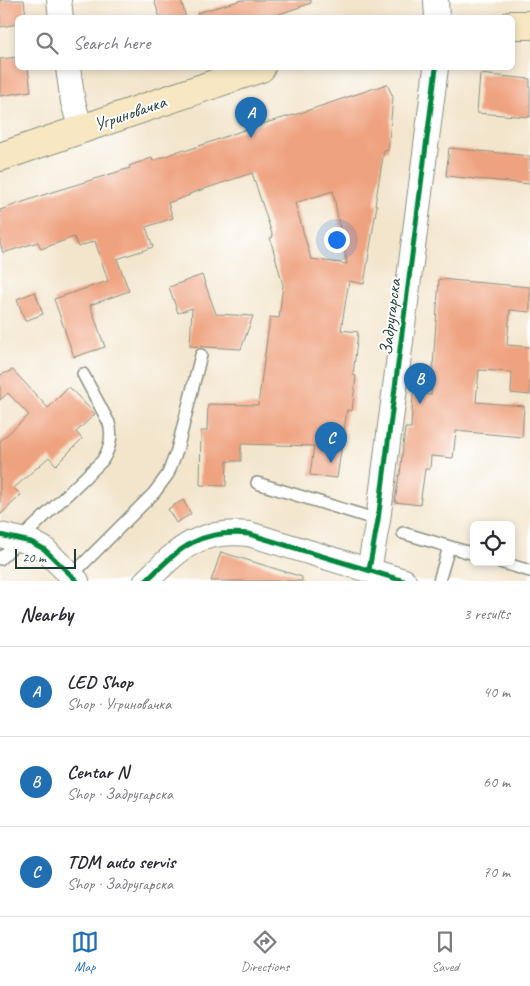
<!DOCTYPE html>
<meta charset="utf-8">
<style>
:root{--surface:#fff;--page:#f2f2f3;--text:#2b2b33;--muted:#7c7c81;--line:#e1e1e2;--accent:#1f6fb2}
body{margin:0;font-family:Caveat,sans-serif;background:var(--page);color:var(--text)}
.controls{position:absolute;right:15px;bottom:15px;display:grid;overflow:hidden;border-radius:8px;box-shadow:0 2px 8px #0003}
.controls button{width:45px;height:45px;display:grid;place-items:center;padding:0;border:0;border-bottom:1px solid var(--line);background:var(--surface);color:var(--text);font:25px sans-serif}
.scale{position:absolute;left:15px;bottom:12px;width:61px;box-sizing:border-box;padding-left:5px;border:2px solid #1f3d34;border-top:0;font-size:14px;line-height:18px;white-space:nowrap;color:#1f3d34;-webkit-text-stroke:4px #fff;paint-order:stroke}
.you{position:absolute;left:336px;top:239px;width:18px;height:18px;margin:-12px;border:4px solid #fff;border-radius:50%;background:#1a73e8;box-shadow:0 0 0 8px #1a73e833}
.badge{display:grid;place-items:center;width:32px;height:32px;border-radius:50%;background:var(--accent);color:#fff;font-size:16px;font-weight:700}
.pin{position:absolute;translate:-50% -41px;filter:drop-shadow(0 1px 2px #0008)}
.pin::after{content:'';position:absolute;top:26px;width:18px;height:15px;background:inherit;clip-path:polygon(0 0,100% 0,50% 100%)}
.list{margin:0;padding:0;list-style:none}
h2{display:flex;justify-content:space-between;align-items:center;height:65px;margin:0;padding:0 20px;font-size:21px}
h2 small{font-size:16px;font-weight:400;color:var(--muted)}
.list li{display:grid;grid-template-columns:32px 1fr auto;gap:15px;align-items:center;box-sizing:border-box;height:90px;padding:0 20px;border-top:1px solid var(--line)}
.list b{display:block;font-size:19px;white-space:nowrap}
.list p{margin:0;font-size:16px;white-space:nowrap;color:var(--muted)}
.list em{font-size:16px;font-style:normal;color:var(--muted)}
.icon{flex:none;width:28px;height:28px;fill:none;stroke:currentColor;stroke-width:2;stroke-linecap:round;stroke-linejoin:round}
.map{position:relative;flex:none;width:530px;height:581px;overflow:hidden}
.search{position:absolute;background:var(--surface);box-shadow:0 2px 8px #0003;left:15px;right:15px;top:15px;height:55px;display:flex;align-items:center;gap:12px;box-sizing:border-box;padding:0 18px;border-radius:8px;color:var(--muted);font-size:19px}
.sheet{height:335px;background:var(--surface)}
nav{display:flex;justify-content:space-around;align-items:center;box-sizing:border-box;height:70px;border-top:1px solid var(--line);background:var(--surface);font-size:14px;color:var(--muted)}
nav a{display:grid;justify-items:center;gap:2px}
nav .on{color:var(--accent)}
.map>svg:first-child{display:block}
</style>
<div class="map">
<svg width="530" height="581" viewBox="0 0 530 581">
<rect width="100%" height="100%" fill="#fff"/>
<filter id="ink" filterUnits="userSpaceOnUse"><feTurbulence type="fractalNoise" baseFrequency=".02" numOctaves="2"/><feDisplacementMap in="SourceGraphic" scale="10" xChannelSelector="R" yChannelSelector="G"/><feConvolveMatrix kernelMatrix="1 2 1 2 8 2 1 2 1" color-interpolation-filters="sRGB"/></filter>
<filter id="wash" filterUnits="userSpaceOnUse"><feTurbulence type="fractalNoise" baseFrequency=".0096" numOctaves="4" result="noise"/><feDisplacementMap in="SourceGraphic" scale="20" xChannelSelector="R" yChannelSelector="G"/><feGaussianBlur stdDeviation="1.12" result="paint"/><feColorMatrix in="noise" values="0 0 0 0 0 0 0 0 0 0 0 0 0 0 0 0 0 1.4 0 .05"/><feComposite in="paint" operator="in"/></filter>
<g filter="url(#wash)">
<rect width="100%" height="100%" fill="#f3e5cc"/>
<g id="blocks">
<!-- building -->
<g fill="#efa27f" fill-rule="evenodd">
<path d="M0,0H24L26,18H18V24L0,27Z"/>
<path d="M154,0H181L186,18H160Z"/>
<path d="M242,0H311V3L268,18H198L197,13Z"/>
<path d="M18,57V68H28L31,91L0,96V59Z"/>
<path d="M480,74L530,79V117L477,113Z"/>
<path d="M387,84L393,97L388,151L384,150L375,205H377L364,284L349,281L341,330L358,332L353,375L356,376L352,411L347,410L337,478L310,475L314,446L241,444V461H227L226,486L200,485L201,431H207L208,404L258,405L270,317L279,318L283,285L270,238L273,237L252,173L189,194L190,195L168,203L173,218L146,227L153,247L117,259L129,291L90,305L105,347L74,357L54,299L108,281L95,241L78,247L74,237L41,249L38,242L3,253L0,243V210L49,193L130,168L129,166L152,158L153,161L184,149L185,151L255,126L297,114ZM333,191L340,229L347,264L311,259L295,203Z"/>
<path d="M449,148L530,156V184L446,176Z"/>
<path d="M202,275L216,314L253,316L241,349L190,346L192,308L178,313L169,287Z"/>
<path d="M439,279L530,287V312L510,310L507,345L530,347V395L511,393L512,372L479,370L476,402L524,406L522,437L456,431L453,458L431,456L430,469H425L420,505L395,502L399,475H400L405,428H411L413,394L431,395Z"/>
<path d="M35,292L43,314L25,321L17,299Z"/>
<path d="M13,370L48,408L69,387L95,414L76,432L82,439L56,465L49,457L14,488L21,495L0,515V441L29,415L8,393L0,400V375Z"/>
<path d="M183,500L191,514L176,523L168,509Z"/>
<path d="M221,552L302,577V581H211Z"/>
</g>
</g>
</g>
<g filter="url(#ink)">
<use href="#blocks" fill-opacity="0" stroke="#899180" stroke-width="1"/>
<g fill="none" stroke-linecap="round" stroke-linejoin="round">
<defs>
<g id="lane">
<path d="M257,483L378,520"/>
<path d="M403,533L474,554"/>
<path d="M0,559L102,461C110,449 113,437 109,423L83,374"/>
<path d="M500,562L530,571"/>
<path d="M70,577L154,493L168,474L177,450L201,355"/>
<path d="M439,581L449,547"/>
</g>
<g id="street">
<path d="M59,0L61,18"/>
<path d="M436,0L437,18"/>
<path d="M68,68L73,102L81,130"/>
<path d="M0,535L31,542L44,549L77,581"/>
<path d="M369,570L378,520L436,68"/>
<path d="M146,581C180,548 198,529 249,534L404,581"/>
</g>
<g id="secondary">
<path d="M512,25H530"/>
<path d="M0,157L261,68"/>
</g>
</defs>
<!-- lane casing -->
<use href="#lane" stroke="#899180" stroke-width="14"/>
<!-- street casing -->
<use href="#street" stroke="#899180" stroke-width="26"/>
<!-- secondary casing -->
<use href="#secondary" stroke="#899180" stroke-width="30"/>
<!-- lane -->
<use href="#lane" stroke="#fff" stroke-width="11"/>
<!-- street -->
<use href="#street" stroke="#fff" stroke-width="24"/>
<!-- secondary -->
<use href="#secondary" stroke="#f7e8c3" stroke-width="28"/>
<defs>
<g id="cycleway">
<path d="M0,535L31,542L44,549L77,581"/>
<path d="M369,570L378,520L436,68"/>
<path d="M146,581C180,548 198,529 249,534L404,581"/>
</g>
</defs>
<!-- cycleway casing -->
<use href="#cycleway" stroke="#fff" stroke-width="8"/>
<!-- cycleway -->
<use href="#cycleway" stroke="#00873e" stroke-width="5"/>
</g>
</g>
<g text-anchor="middle" dominant-baseline="central" stroke-width="4" stroke-linejoin="round" paint-order="stroke">
<!-- street labels -->
<g font-size="18" fill="#1f3d34" stroke="#fff">
<text transform="translate(130 113) rotate(-19)">Угриновачка</text>
<text transform="translate(390 317) rotate(-83)">Задругарска</text>
</g>
</g>
</svg>
<div class="controls">
<button><svg class="icon" aria-label="locate" viewBox="0 0 24 24"><circle cx="12" cy="12" r="6"/><path d="M12 2v4M12 18v4M2 12h4M18 12h4"/></svg></button>
</div>
<div class="scale">20 m</div>
<div class="you"></div>
<div class="pin badge" style="left:251px;top:138px">A</div>
<div class="pin badge" style="left:420px;top:404px">B</div>
<div class="pin badge" style="left:331px;top:463px">C</div>
<div class="search"><svg class="icon" aria-label="search" viewBox="0 0 24 24"><circle cx="10" cy="10" r="6"/><path d="M15 15l6 6"/></svg>Search here</div>
</div>
<section class="sheet">
<h2>Nearby<small>3 results</small></h2>
<ul class="list">
<li><span class="badge">A</span><div><b>LED Shop</b><p>Shop · Угриновачка</p></div><em>40 m</em></li>
<li><span class="badge">B</span><div><b>Centar N</b><p>Shop · Задругарска</p></div><em>60 m</em></li>
<li><span class="badge">C</span><div><b>TDM auto servis</b><p>Shop · Задругарска</p></div><em>70 m</em></li>
</ul>
</section>
<nav>
<a class="on"><svg class="icon" aria-label="map" viewBox="0 0 24 24"><path d="M3 6l6-2 6 2 6-2v14l-6 2-6-2-6 2zM9 4v14M15 6v14"/></svg>Map</a>
<a><svg class="icon" aria-label="directions" viewBox="0 0 24 24"><path d="M12 3l9 9-9 9-9-9zM9 14v-3h6M13 9l2 2-2 2"/></svg>Directions</a>
<a><svg class="icon" aria-label="saved" viewBox="0 0 24 24"><path d="M7 4h10v16l-5-4-5 4z"/></svg>Saved</a>
</nav>
